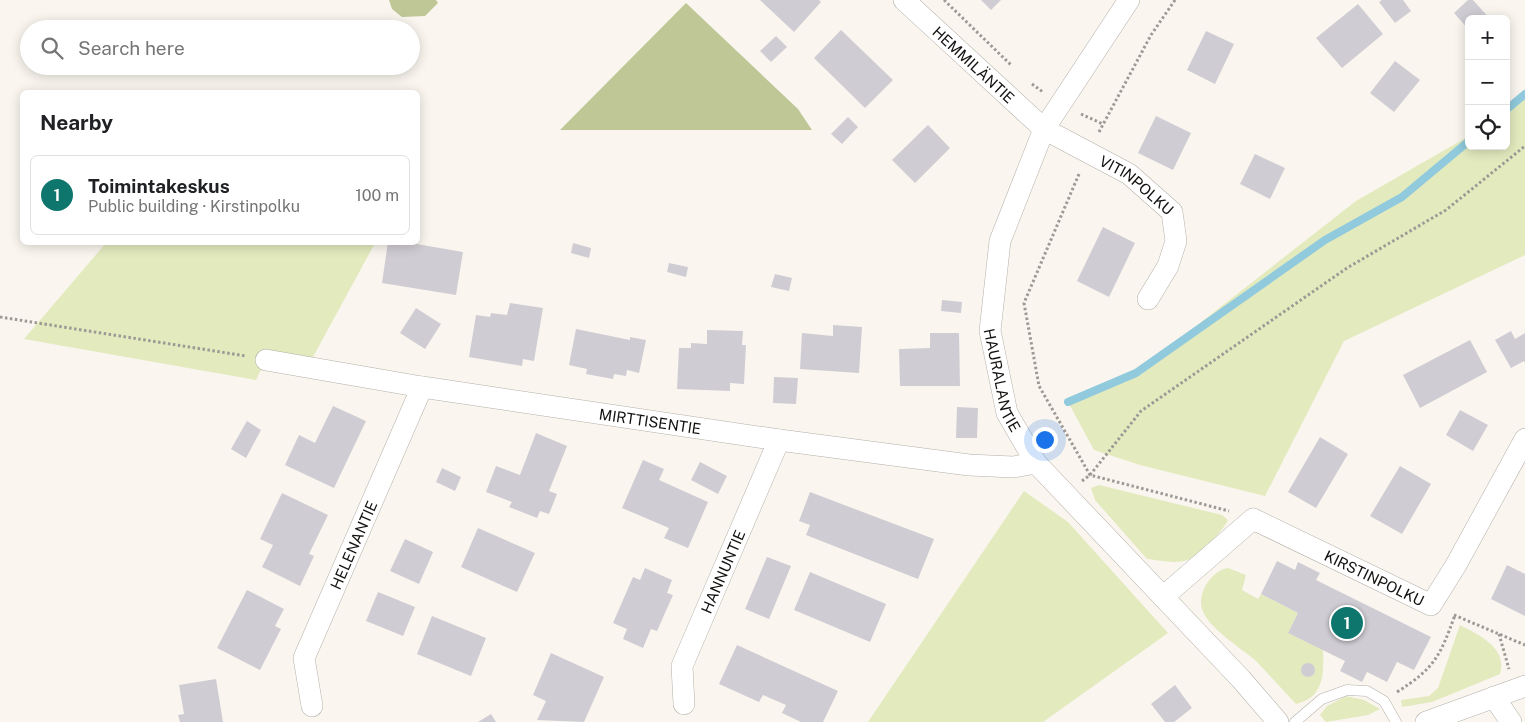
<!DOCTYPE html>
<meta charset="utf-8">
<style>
:root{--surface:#fff;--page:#f2f2f2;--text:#202124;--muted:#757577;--line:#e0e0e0;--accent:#0f766e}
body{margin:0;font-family:"Public Sans",sans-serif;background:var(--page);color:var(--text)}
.controls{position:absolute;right:15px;top:15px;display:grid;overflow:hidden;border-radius:8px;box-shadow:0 2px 12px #0003}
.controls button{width:45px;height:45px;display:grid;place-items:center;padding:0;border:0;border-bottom:1px solid var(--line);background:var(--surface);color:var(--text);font:25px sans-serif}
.you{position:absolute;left:1044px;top:439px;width:18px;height:18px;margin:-12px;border:4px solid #fff;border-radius:50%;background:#1a73e8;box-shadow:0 0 0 8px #1a73e833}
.badge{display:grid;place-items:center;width:32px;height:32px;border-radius:50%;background:var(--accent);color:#fff;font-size:16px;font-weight:700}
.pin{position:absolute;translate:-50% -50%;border:2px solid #fff;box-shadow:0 1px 5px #0006}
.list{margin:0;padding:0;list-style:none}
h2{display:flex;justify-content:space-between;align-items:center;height:65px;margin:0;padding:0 20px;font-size:21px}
h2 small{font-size:16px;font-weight:400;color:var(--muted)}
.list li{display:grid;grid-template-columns:32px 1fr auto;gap:15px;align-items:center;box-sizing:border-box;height:80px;margin:0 10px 10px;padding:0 10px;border:1px solid var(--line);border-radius:8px}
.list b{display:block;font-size:19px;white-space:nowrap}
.list p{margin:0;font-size:16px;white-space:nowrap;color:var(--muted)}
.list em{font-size:16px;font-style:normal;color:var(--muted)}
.icon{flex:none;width:28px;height:28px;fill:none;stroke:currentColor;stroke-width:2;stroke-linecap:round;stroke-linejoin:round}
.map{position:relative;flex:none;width:1525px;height:722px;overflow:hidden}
.search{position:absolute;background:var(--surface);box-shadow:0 2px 12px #0003;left:20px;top:20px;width:400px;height:55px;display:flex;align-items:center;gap:12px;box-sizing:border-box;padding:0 18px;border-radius:28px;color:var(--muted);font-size:19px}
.panel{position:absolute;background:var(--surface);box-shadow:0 2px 12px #0003;left:20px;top:90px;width:400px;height:155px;border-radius:8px}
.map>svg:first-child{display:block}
</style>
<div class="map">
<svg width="1525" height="722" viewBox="0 0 1525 722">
<rect width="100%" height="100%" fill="#faf6ef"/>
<!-- green -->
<g fill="#e3eabe">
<path d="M1525,94V255L1344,341L1265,496L1140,465L1094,450L1068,402L1136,373L1356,201L1469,136V146H1506V109Z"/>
<path d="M106,243H375L307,368L266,360L256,380L24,339Z"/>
<path d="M1099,485L1222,515L1228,520C1223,531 1200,554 1190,559C1178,565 1159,560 1147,559L1095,500L1091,488Z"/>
<path d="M1024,491L1068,522L1168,633L1043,722H868Z"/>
<path d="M1228,568L1246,575L1242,590L1258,599L1261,594L1298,613L1288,633L1323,650C1324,674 1324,698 1296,704C1283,690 1270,676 1257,662C1242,648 1208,629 1202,609C1197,593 1212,570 1228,568Z"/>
<path d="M1460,625C1479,635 1508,648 1500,674L1432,702L1402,707L1401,700L1429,696L1438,688Z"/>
<path d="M1346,696L1364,700L1380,709L1368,715L1326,722L1320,715L1327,706Z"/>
</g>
<!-- forest -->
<g fill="#bfc797">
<path d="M389,0H436L438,3L425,16L402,17L392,9Z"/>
<path d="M686,3L798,109L812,130H560Z"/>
</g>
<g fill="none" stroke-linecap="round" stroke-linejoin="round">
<!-- stream -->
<g stroke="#90cadc" stroke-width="8">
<path d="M1506,110L1525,94"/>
<path d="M1068,402L1136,373L1325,240L1402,197L1469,141"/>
</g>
</g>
<!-- building -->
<g fill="#d0ccd3">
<path d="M760,0H819L821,2L794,32Z"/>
<path d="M981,0H1001L991,10Z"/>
<path d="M1382,0H1403L1411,11L1395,23L1379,2Z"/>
<path d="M1468,0H1473L1490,19H1469V30L1454,13Z"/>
<path d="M1358,4L1383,34L1342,68L1316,38Z"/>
<path d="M841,30L893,80L865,108L814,58Z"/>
<path d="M1206,31L1234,44L1215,84L1187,70Z"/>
<path d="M776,36L787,47L771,62L760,51Z"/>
<path d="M1395,61L1420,80L1394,112L1370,93Z"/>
<path d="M1156,116L1191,133L1173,170L1138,153Z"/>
<path d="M848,117L858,127L842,144L831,134Z"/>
<path d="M928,125L950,148L915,183L892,160Z"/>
<path d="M1255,154L1285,168L1270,199L1240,184Z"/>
<path d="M1103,227L1135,243L1109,297L1077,281Z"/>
<path d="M388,242H405L463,252L456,295L382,283Z"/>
<path d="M573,243L591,248L589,258L571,253Z"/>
<path d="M669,263L688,267L686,277L667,272Z"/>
<path d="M775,274L792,278L789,291L771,287Z"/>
<path d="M942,300L962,302L961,313L941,311Z"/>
<path d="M510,303L543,308L534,361L523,359L522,366L469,357L476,315L490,317L491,313L507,315Z"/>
<path d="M416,308L441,324L425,349L400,333Z"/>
<path d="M833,325L862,327L859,373L800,369L802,333L833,336Z"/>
<path d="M576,329L630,340V337L646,340L639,373L627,370L626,376L614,374L613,379L586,374L587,369L569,365Z"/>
<path d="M707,330L743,331L742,345H746L744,384L730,383V391L677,389L679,348H691V343L707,344Z"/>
<path d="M1511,331L1515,339L1525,333V363L1524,361L1511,368L1495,340Z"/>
<path d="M930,333H959L960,386H900L899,349L930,348Z"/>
<path d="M1470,340L1487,372L1420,408L1403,375Z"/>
<path d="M774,377L798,378L796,404L773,403Z"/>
<path d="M333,406L366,421L334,488L285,465L299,435L315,443Z"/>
<path d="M957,407L978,408L977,438H956Z"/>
<path d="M1460,410L1488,425L1473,451L1446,435Z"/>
<path d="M247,421L261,430L246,458L231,449Z"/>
<path d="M536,433L567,446L549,491L557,494L549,514L540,511L537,518L509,507L512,502L486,492L496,466L520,475Z"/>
<path d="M1320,437L1348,454L1316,508L1288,492Z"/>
<path d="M643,460L664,469L659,480L708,502L688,548L664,538L669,528L622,508Z"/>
<path d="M700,462L727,476L718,494L691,480Z"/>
<path d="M1400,466L1431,484L1402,534L1370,516Z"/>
<path d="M442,468L461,477L455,491L436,482Z"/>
<path d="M810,492L934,539L918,579L806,535L810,525L799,521Z"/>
<path d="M282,493L328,515L309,554L314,556L300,586L262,567L273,545L260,539Z"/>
<path d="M478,528L535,553L517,592L461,567Z"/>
<path d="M405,539L433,552L419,584L390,571Z"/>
<path d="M767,557L791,566L769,619L745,609Z"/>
<path d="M1277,561L1295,570L1298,562L1320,573L1316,580L1431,637L1414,670L1397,662L1387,682L1367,672L1362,682L1340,671L1345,661L1288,633L1298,613L1261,594Z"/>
<path d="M1507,565L1525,574V616L1491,599Z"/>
<path d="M645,568L672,580L667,593L673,595L657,631L651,629L643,648L623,639L627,629L613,623L633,577L640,580Z"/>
<path d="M810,572L886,604L870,642L794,610Z"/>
<path d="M247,590L284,609L275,626L281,629L260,670L217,648Z"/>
<path d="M378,592L415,607L403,636L366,621Z"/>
<path d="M432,616L486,638L471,676L417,654Z"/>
<path d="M737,645L838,691L823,722H801L782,713L786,705L763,695L759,702L719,684Z"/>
<path d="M551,653L604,677L584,722L537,720L546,701L533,695Z"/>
<circle cx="1308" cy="670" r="7"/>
<path d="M216,679L223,722H180L178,715L184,714L179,685Z"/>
<path d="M1175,685L1192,708L1174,722H1165L1151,704Z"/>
<path d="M491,714L496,722H478Z"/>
</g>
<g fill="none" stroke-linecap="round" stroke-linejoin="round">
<defs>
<path id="lane" d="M1295,722L1322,699L1347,690L1367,691L1384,701L1396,722"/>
<g id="street">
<path id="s1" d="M904,0L1044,129L1129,174L1172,212L1176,241L1168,266L1148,299"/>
<path id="s2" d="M1129,0L1044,129L1000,241L990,331L1007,413L1036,463L1241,679L1278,722"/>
<path id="s3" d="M266,360L422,387L779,440L969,465L1013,467L1036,463"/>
<path id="s4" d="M1163,597L1253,519L1431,605L1456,565L1525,439"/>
<path d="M1494,697L1511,722"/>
<path id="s5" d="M684,704L682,666L779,440"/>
<path id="s6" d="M312,706L304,658L422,387"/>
<path d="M1426,722L1525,686"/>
</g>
</defs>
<!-- lane casing -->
<use href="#lane" stroke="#b4b0a9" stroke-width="11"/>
<!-- street casing -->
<use href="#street" stroke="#b4b0a9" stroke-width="22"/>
<!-- path -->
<g stroke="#9d9a95" stroke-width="3" stroke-dasharray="2.5 2.5" stroke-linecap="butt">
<path d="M944,0L1011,65"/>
<path d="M1032,84L1043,92"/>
<path d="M1081,114L1103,124"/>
<path d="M1099,132L1151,35L1175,0"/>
<path d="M1079,174L1024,303L1039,386L1090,475L1229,511"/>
<path d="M0,317L246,356"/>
<path d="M1082,481L1090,475L1141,411L1347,268L1446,210L1525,146"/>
<path d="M1454,615L1525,645"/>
<path d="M1499,634L1509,669"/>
<path d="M1397,692C1435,668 1440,656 1455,615"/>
</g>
<!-- lane -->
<use href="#lane" stroke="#fff" stroke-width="10"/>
<!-- street -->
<use href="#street" stroke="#fff" stroke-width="21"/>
</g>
<g text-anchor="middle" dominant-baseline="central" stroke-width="4" stroke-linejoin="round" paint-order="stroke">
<!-- street labels -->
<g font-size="15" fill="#141210" stroke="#fff">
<text stroke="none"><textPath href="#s1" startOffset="95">HEMMILÄNTIE</textPath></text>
<text stroke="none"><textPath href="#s1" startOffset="299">VITINPOLKU</textPath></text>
<text stroke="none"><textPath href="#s2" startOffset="416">HAURALANTIE</textPath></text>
<text stroke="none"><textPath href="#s3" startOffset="389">MIRTTISENTIE</textPath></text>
<text stroke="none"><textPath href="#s6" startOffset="172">HELENANTIE</textPath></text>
<text stroke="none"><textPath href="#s5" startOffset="141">HANNUNTIE</textPath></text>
<text stroke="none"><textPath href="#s4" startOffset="254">KIRSTINPOLKU</textPath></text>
</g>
</g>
</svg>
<div class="controls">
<button>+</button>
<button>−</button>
<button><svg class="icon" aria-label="locate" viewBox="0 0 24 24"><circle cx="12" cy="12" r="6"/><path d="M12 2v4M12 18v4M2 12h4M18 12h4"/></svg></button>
</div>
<div class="you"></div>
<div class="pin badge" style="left:1347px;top:623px">1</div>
<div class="search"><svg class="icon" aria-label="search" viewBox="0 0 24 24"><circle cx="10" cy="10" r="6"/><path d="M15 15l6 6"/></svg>Search here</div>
<section class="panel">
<h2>Nearby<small></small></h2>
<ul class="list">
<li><span class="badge">1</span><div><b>Toimintakeskus</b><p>Public building · Kirstinpolku</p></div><em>100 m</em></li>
</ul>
</section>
</div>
